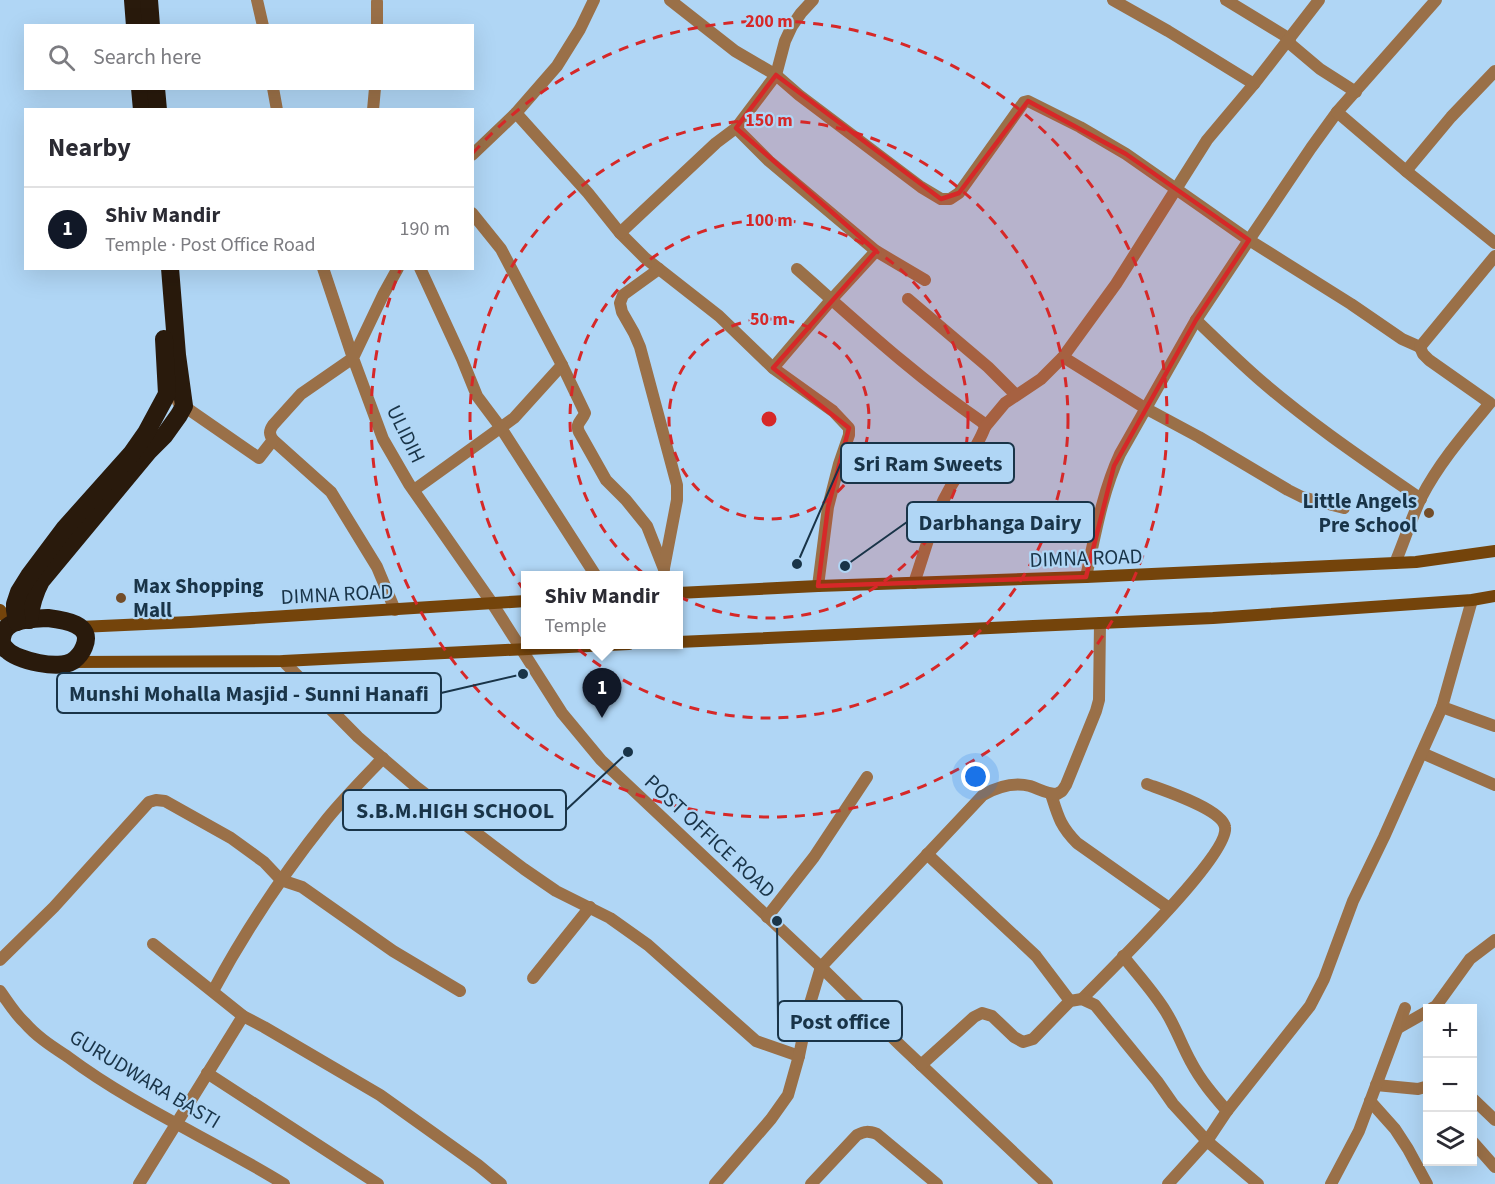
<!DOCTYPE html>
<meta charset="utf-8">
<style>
:root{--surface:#fff;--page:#f7f7f7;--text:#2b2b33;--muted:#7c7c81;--line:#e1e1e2;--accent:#111827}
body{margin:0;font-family:"Source Sans 3",sans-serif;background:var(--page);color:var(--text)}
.controls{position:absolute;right:18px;bottom:18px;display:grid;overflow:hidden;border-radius:0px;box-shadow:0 6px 24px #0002}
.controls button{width:54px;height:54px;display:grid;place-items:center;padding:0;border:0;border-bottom:2px solid var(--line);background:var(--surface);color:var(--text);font:30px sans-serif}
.you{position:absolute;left:976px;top:777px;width:21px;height:21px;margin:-15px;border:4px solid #fff;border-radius:50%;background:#1a73e8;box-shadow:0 0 0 9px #1a73e833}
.badge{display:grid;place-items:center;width:39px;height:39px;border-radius:50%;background:var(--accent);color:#fff;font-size:20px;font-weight:700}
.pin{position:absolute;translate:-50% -50px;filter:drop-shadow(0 2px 3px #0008)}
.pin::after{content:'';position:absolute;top:32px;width:21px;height:18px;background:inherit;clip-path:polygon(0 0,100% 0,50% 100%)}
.popup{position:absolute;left:521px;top:571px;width:162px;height:78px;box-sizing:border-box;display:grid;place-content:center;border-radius:0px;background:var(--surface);filter:drop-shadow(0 2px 4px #0005);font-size:20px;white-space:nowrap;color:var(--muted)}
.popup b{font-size:22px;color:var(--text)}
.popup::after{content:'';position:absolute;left:50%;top:100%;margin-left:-12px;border:12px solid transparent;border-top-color:var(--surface)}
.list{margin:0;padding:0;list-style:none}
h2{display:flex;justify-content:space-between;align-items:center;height:78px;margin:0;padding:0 24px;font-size:26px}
h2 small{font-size:20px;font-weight:400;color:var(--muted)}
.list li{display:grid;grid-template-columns:39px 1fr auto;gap:18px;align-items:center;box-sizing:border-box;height:84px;padding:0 24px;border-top:2px solid var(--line)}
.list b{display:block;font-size:22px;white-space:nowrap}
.list p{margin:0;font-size:20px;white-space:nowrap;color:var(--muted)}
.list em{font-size:20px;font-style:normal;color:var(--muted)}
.icon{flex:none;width:33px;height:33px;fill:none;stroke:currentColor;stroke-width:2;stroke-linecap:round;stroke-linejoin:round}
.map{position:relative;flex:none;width:1495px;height:1184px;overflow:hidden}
.search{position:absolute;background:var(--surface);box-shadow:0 6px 24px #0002;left:24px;top:24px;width:450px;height:66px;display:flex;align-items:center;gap:15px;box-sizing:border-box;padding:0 21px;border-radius:0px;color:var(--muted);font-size:22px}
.panel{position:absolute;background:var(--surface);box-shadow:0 6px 24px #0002;left:24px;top:108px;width:450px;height:162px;border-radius:0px}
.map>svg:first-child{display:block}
</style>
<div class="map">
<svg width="1495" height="1184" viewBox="0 0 1495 1184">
<rect width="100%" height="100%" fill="#b0d6f5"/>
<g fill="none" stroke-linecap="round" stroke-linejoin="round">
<!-- street -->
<g stroke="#9a7048" stroke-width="12">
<path d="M257,0L263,26"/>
<path d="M670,0L735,51L776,75L799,95L921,187L941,199H950L959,193L1024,102L1028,101L1080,127L1126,154L1249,240L1196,320L1120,454C1102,493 1095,536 1086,577"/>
<path d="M1113,0L1168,31L1254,84"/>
<path d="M1226,0L1290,39"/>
<path d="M1436,0L1337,112L1311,148L1249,240L1351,304L1402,339L1420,347L1495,256"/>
<path d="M377,26V2"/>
<path d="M1288,42L1320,69L1356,92"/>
<path d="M273,88L277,110"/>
<path d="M373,110L375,88"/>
<path d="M1337,112L1406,171L1495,243"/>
<path d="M516,113L588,193L620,233L645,258L719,316L773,368L833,411L849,428V435L839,464L828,507L818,586"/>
<path d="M736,128L769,161L876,251L925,280"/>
<path d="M472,155L516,113L557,66L580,29L594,0"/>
<path d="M1406,171L1451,117L1495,71"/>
<path d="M472,213L501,249L562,365L585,413C582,421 575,423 579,432L606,480L626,500L647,526L664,569"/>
<path d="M620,233L716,143L736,128L776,75L785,41L792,26L801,13L813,0"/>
<path d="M323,268L353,358L301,394L273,425C269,431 269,434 273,440L331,492L377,567L395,610"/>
<path d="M398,268L383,295L353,358L383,439L409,484L492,603L562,713L601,760L821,967L900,1045L1047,1184"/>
<path d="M420,268L462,359L477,396L501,428L596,576"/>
<path d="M659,269L623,295L620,303L622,312L634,333L640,347L677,485V500L664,568"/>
<path d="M797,269C857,322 916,377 982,422L985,427C977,449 962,467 950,488C933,517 925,552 914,583"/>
<path d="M908,299L988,367L1016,395"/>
<path d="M1196,320C1217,340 1238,361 1260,380C1311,424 1366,461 1421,499"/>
<path d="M1063,357L1145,408L1199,437L1288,490L1302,497L1344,508"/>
<path d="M773,368L831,300L876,251"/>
<path d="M178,402L259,458L273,440"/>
<path d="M985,427L1005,403L1041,379L1063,357L1116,284L1207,140L1254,84L1319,0"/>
<path d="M414,490L514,418L562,365"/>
<path d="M1395,563C1404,542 1411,519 1421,498C1439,463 1465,433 1490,403L1429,360L1423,354L1420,347"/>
<path d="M283,661L358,737L415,786L492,845L524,869L556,891L610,918L648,945L756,1041L799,1056"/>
<path d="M1442,707L1495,726"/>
<path d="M1422,753L1495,785"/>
<path d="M1051,794C1058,816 1060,826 1077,843L1169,908"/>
<path d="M927,854L1036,956L1070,1001"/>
<path d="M767,917L814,857L867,777"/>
<path d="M153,944L243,1016L264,1027L380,1095L478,1165L501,1184"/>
<path d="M1123,956C1137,974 1154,992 1166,1012C1176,1028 1182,1046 1191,1062C1201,1081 1214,1096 1227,1111"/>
<path d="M0,960L54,907L149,802L156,800L165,801L231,838L264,862L281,880L302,887L393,951L460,991"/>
<path d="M533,978L590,907"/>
<path d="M0,991C8,1002 15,1014 25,1023C37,1037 53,1047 68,1057C135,1107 213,1140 284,1184"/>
<path d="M213,991C245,931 284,873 327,819C344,798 364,778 383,758"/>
<path d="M1082,999C1105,975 1231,854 1225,827C1222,809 1163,790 1147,784"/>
<path d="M1432,1008L1436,1006L1470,959L1495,940"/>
<path d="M1398,1028L1428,1011"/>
<path d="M921,1065L974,1017L982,1013L992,1016L1014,1037L1023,1042L1033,1039L1070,1001L1082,999L1095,1005L1157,1081L1173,1104L1207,1141L1227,1111L1310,1006L1324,979L1353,901L1384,837L1442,707L1472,600"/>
<path d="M207,1073L378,1184"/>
<path d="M1376,1085L1418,1089L1425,1087L1428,1090"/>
<path d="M1472,1098L1495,1120"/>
<path d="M1370,1101L1395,1129L1408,1149L1427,1184"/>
<path d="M1472,1141L1495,1167"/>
<path d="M139,1184L243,1016"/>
<path d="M715,1184L771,1119L788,1095L799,1056L809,1007L821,967L983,795C997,787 1014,782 1030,786C1039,789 1047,794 1057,794L1062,791L1066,785L1096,711L1099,700L1100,623"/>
<path d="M811,1184L857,1135C865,1131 868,1131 877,1134L937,1184"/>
<path d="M1168,1184L1207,1141L1258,1184"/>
<path d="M1331,1184L1359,1131L1405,1008"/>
</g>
<!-- secondary -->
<g stroke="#74440b" stroke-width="12">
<path d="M678,593L818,586L1086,577L1395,563L1416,562L1495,551"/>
<path d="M0,610L11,624"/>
<path d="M80,627L190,622L526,601"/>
<path d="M678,642L1213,618L1472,600L1495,596"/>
<path d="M71,662L283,661L629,644"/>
</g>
<!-- highway -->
<g stroke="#291a0c" stroke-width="18">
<path d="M133,0L135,26"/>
<path d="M149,0L151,26"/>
<path d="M140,88L142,110"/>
<path d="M156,88L158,110"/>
<path d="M48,618C64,620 94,624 84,647C82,652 77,658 73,661C59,670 18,661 7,650C3,647 1,643 2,638C4,618 33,619 48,618Z"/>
<path d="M29,620C31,605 34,594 41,581L148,452L164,436L179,415L184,406L177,355L170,268"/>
<path d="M17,622L15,610V604L19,592L29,576L65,528L132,453L146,433L167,394L164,339"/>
</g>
</g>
<!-- marked area -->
<path fill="#d62828" fill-opacity="0.2" stroke="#d62828" stroke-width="4.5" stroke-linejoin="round" d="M776,75L941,199L959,193L1028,101L1126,154L1249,240L1196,320L1114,466L1086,577L818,586L828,507L849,428L773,368L876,251L736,128Z"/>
<!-- distance rings -->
<g fill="none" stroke="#d62828" stroke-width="3" stroke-dasharray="10 8">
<circle cx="769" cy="419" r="100"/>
<circle cx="769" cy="419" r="199"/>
<circle cx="769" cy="419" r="299"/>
<path d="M473 153A398 398 0 1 1 400 270"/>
</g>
<!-- markers -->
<g fill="#734d29" stroke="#b0d6f5" stroke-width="2">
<circle cx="1429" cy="513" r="6"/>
<circle cx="121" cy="598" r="6"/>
</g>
<g text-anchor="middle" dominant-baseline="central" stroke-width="4.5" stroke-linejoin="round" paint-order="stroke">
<!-- street labels -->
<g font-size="21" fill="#193448" stroke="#b0d6f5">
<text transform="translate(406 434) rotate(64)">ULIDIH</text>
<text transform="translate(1086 558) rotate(-2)">DIMNA ROAD</text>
<text transform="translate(337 594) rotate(-3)">DIMNA ROAD</text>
<text transform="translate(710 836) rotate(43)">POST OFFICE ROAD</text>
<text transform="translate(145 1079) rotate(31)">GURUDWARA BASTI</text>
</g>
<!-- poi labels -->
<g font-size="21" font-weight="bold" fill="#193448" stroke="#b0d6f5" text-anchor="end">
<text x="1417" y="501">Little Angels<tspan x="1417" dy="24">Pre School</tspan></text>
<text x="133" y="586" text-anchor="start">Max Shopping<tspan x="133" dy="24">Mall</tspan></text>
</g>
</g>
<circle cx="769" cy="419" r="9" fill="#d62828" stroke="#b0d6f5" stroke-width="3"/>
<g font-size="18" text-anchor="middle" font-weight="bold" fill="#d62828" stroke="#b0d6f5" stroke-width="4.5" stroke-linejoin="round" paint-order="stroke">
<text x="769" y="27">200 m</text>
<text x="769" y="126">150 m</text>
<text x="769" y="226">100 m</text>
<text x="769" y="325">50 m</text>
</g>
<!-- callouts -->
<path fill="none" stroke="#193448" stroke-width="2" d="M797 564L841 463M845 566L907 522M523 674L441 693M628 752L566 810M777 921L778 1021"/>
<g fill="#193448" stroke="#b0d6f5" stroke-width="2">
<circle cx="797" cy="564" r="6"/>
<circle cx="845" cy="566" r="6"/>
<circle cx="523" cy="674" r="6"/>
<circle cx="628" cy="752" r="6"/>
<circle cx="777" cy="921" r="6"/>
</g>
<g fill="#b0d6f5" stroke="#193448" stroke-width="2">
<rect x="841" y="443" width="173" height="40" rx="6"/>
<rect x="907" y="502" width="187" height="40" rx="6"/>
<rect x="57" y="673" width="384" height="40" rx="6"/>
<rect x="343" y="790" width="223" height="40" rx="6"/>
<rect x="778" y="1001" width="124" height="40" rx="6"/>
</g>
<g font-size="22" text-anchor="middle" font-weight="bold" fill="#193448">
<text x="928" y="471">Sri Ram Sweets</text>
<text x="1000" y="530">Darbhanga Dairy</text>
<text x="249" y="701">Munshi Mohalla Masjid - Sunni Hanafi</text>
<text x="455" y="818">S.B.M.HIGH SCHOOL</text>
<text x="840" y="1029">Post office</text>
</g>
</svg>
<div class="controls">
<button>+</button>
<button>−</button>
<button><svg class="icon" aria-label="layers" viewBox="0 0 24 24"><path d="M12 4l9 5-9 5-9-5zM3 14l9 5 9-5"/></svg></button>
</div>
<div class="you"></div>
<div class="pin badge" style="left:602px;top:718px">1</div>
<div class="popup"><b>Shiv Mandir</b>Temple</div>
<div class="search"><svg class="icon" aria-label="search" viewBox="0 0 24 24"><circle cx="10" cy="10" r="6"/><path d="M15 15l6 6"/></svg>Search here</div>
<section class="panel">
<h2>Nearby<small></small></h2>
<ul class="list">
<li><span class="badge">1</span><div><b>Shiv Mandir</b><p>Temple · Post Office Road</p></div><em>190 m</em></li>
</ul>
</section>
</div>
